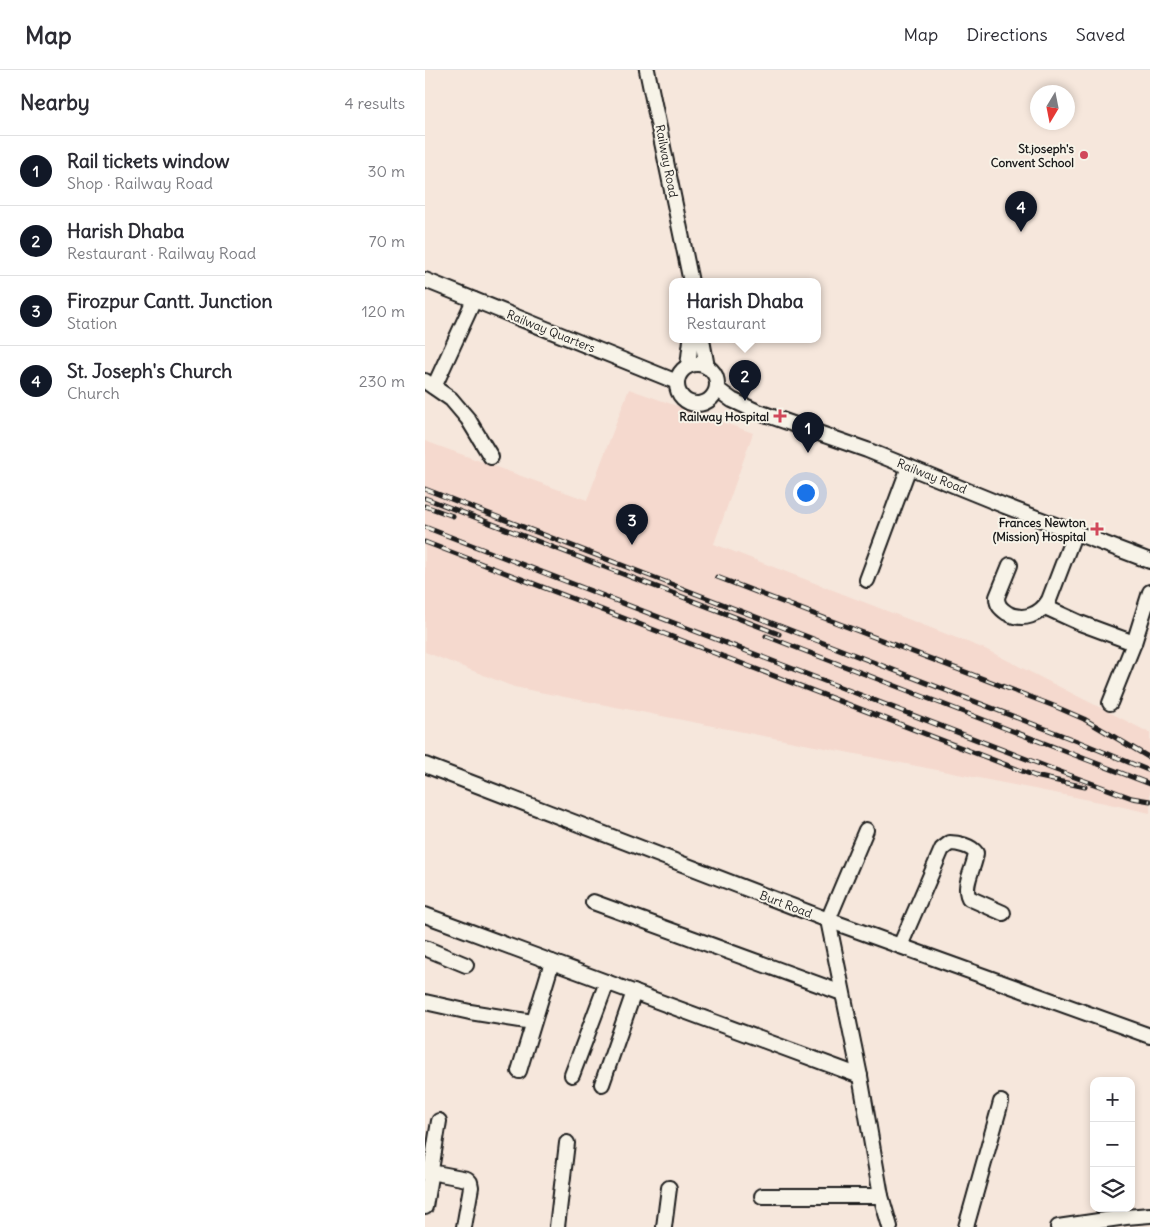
<!DOCTYPE html>
<meta charset="utf-8">
<style>
:root{--surface:#fff;--page:#f7f7f7;--text:#2b2b33;--muted:#7c7c81;--line:#e1e1e2;--accent:#111827}
body{margin:0;font-family:Delius,sans-serif;background:var(--page);color:var(--text)}
.controls{position:absolute;right:15px;bottom:15px;display:grid;overflow:hidden;border-radius:10px;box-shadow:0 2px 8px #0003}
.controls button{width:45px;height:45px;display:grid;place-items:center;padding:0;border:0;border-bottom:1px solid var(--line);background:var(--surface);color:var(--text);font:25px sans-serif}
.compass{position:absolute;left:605px;top:15px;width:45px;height:45px;border-radius:50%;background:var(--surface);box-shadow:0 2px 8px #0003;rotate:190deg}
.you{position:absolute;left:380px;top:422px;width:18px;height:18px;margin:-12px;border:4px solid #fff;border-radius:50%;background:#1a73e8;box-shadow:0 0 0 8px #1a73e833}
.badge{display:grid;place-items:center;width:32px;height:32px;border-radius:50%;background:var(--accent);color:#fff;font-size:16px;font-weight:700}
.pin{position:absolute;translate:-50% -41px;filter:drop-shadow(0 1px 2px #0008)}
.pin::after{content:'';position:absolute;top:26px;width:18px;height:15px;background:inherit;clip-path:polygon(0 0,100% 0,50% 100%)}
.popup{position:absolute;left:244px;top:208px;width:152px;height:65px;box-sizing:border-box;display:grid;place-content:center;border-radius:10px;background:var(--surface);filter:drop-shadow(0 1px 4px #0005);font-size:16px;white-space:nowrap;color:var(--muted)}
.popup b{font-size:19px;color:var(--text)}
.popup::after{content:'';position:absolute;left:50%;top:100%;margin-left:-10px;border:10px solid transparent;border-top-color:var(--surface)}
.list{margin:0;padding:0;list-style:none}
h2{display:flex;justify-content:space-between;align-items:center;height:65px;margin:0;padding:0 20px;font-size:21px}
h2 small{font-size:16px;font-weight:400;color:var(--muted)}
.list li{display:grid;grid-template-columns:32px 1fr auto;gap:15px;align-items:center;box-sizing:border-box;height:70px;padding:0 20px;border-top:1px solid var(--line)}
.list b{display:block;font-size:19px;white-space:nowrap}
.list p{margin:0;font-size:16px;white-space:nowrap;color:var(--muted)}
.list em{font-size:16px;font-style:normal;color:var(--muted)}
.icon{flex:none;width:28px;height:28px;fill:none;stroke:currentColor;stroke-width:2;stroke-linecap:round;stroke-linejoin:round}
.map{position:relative;flex:none;width:725px;height:1157px;overflow:hidden}
header{display:flex;align-items:center;gap:30px;box-sizing:border-box;height:70px;padding:0 25px;background:var(--surface);border-bottom:1px solid var(--line)}
header strong{font-size:24px}
nav{display:flex;gap:28px;margin-inline-start:auto;font-size:18px}
main{display:flex}
aside{flex:1;background:var(--surface)}
.map>svg:first-child{display:block}
</style>
<header>
<strong>Map</strong>
<nav><a>Map</a><a>Directions</a><a>Saved</a></nav>
</header>
<main>
<aside>
<h2>Nearby<small>4 results</small></h2>
<ul class="list">
<li><span class="badge">1</span><div><b>Rail tickets window</b><p>Shop · Railway Road</p></div><em>30 m</em></li>
<li><span class="badge">2</span><div><b>Harish Dhaba</b><p>Restaurant · Railway Road</p></div><em>70 m</em></li>
<li><span class="badge">3</span><div><b>Firozpur Cantt. Junction</b><p>Station</p></div><em>120 m</em></li>
<li><span class="badge">4</span><div><b>St. Joseph's Church</b><p>Church</p></div><em>230 m</em></li>
</ul>
</aside>
<div class="map">
<svg width="725" height="1157" viewBox="0 0 725 1157">
<rect width="100%" height="100%" fill="#f6e7dc"/>
<filter id="ink" filterUnits="userSpaceOnUse"><feTurbulence type="fractalNoise" baseFrequency=".02" numOctaves="2"/><feDisplacementMap in="SourceGraphic" scale="10" xChannelSelector="R" yChannelSelector="G"/><feConvolveMatrix kernelMatrix="1 2 1 2 8 2 1 2 1" color-interpolation-filters="sRGB"/></filter>
<g filter="url(#ink)">
<!-- built -->
<path fill="#f5d9ce" d="M204,319L328,363L289,474L560,579L725,663V743L680,733L89,617L0,582V371L162,430Z"/>
<g fill="none" stroke-linecap="round" stroke-linejoin="round">
<defs>
<g id="minor">
<path d="M222,0L266,212"/>
<path d="M0,210L252,312"/>
<path d="M277,270L282,297"/>
<circle cx="272" cy="314" r="20"/>
<path d="M263,296L266,270"/>
<path d="M0,311L26,329L43,349L66,387"/>
<path d="M9,317L49,230"/>
<path d="M292,319L307,330L331,341L442,380L580,436L725,491"/>
<path d="M585,495L572,527C572,535 575,538 582,543C598,552 615,545 624,530L650,462"/>
<path d="M442,510L484,397"/>
<path d="M620,537L655,553L709,573"/>
<path d="M685,633L709,573L725,522"/>
<path d="M0,695L403,850L725,966"/>
<path d="M441,760L403,850L435,1006L456,1126L465,1157"/>
<path d="M168,832L417,923"/>
<path d="M0,845L435,1006"/>
<path d="M475,876L517,779L525,773C533,773 546,776 551,783C550,797 537,815 544,828L578,843"/>
<path d="M0,878L41,895"/>
<path d="M0,932L45,942L108,952"/>
<path d="M94,1001L127,892"/>
<path d="M147,1005L182,912"/>
<path d="M177,1014L209,922"/>
<path d="M0,1101L42,1109L45,1112L46,1117L39,1157"/>
<path d="M337,1126H456"/>
<path d="M0,1137L14,1051"/>
<path d="M132,1157L142,1073"/>
<path d="M239,1157L244,1118"/>
<path d="M541,1157L576,1032"/>
<path d="M633,1157L701,1147L725,1145"/>
</g>
</defs>
<!-- minor casing -->
<use href="#minor" stroke="#1c1c1c" stroke-width="18"/>
<!-- minor -->
<use href="#minor" stroke="#f7f3e8" stroke-width="14"/>
<defs>
<g id="rail">
<path d="M0,419L652,671L725,701"/>
<path d="M0,428L354,564"/>
<path d="M0,436L28,446"/>
<path d="M0,457L625,698L707,728L725,731"/>
<path d="M0,472L610,706L660,717"/>
<path d="M292,507L629,636L659,649L725,688"/>
<path d="M341,566L725,714"/>
</g>
</defs>
<!-- rail casing -->
<use href="#rail" stroke="#1c1c1c" stroke-width="5"/>
<!-- rail -->
<use href="#rail" stroke="#f7f3e8" stroke-width="3" stroke-dasharray="9" stroke-linecap="butt"/>
</g>
</g>
<!-- markers -->
<g fill="#d1495b" stroke="#f7f3e8" stroke-width="2">
<circle cx="659" cy="85" r="5"/>
<path d="M352.5 338.5h5v5h5v5h-5v5h-5v-5h-5v-5h5z"/>
<path d="M669.5 451.5h5v5h5v5h-5v5h-5v-5h-5v-5h5z"/>
</g>
<g text-anchor="middle" dominant-baseline="central" stroke-width="4" stroke-linejoin="round" paint-order="stroke">
<!-- poi labels -->
<g font-size="12" font-weight="bold" fill="#1c1c1c" stroke="#f7f3e8" text-anchor="end">
<text x="649" y="78">St.joseph's<tspan x="649" dy="14">Convent School</tspan></text>
<text x="344" y="346">Railway Hospital</text>
<text x="661" y="452">Frances Newton<tspan x="661" dy="14">(Mission) Hospital</tspan></text>
</g>
<!-- street labels -->
<g font-size="12" fill="#1c1c1c" stroke="#f7f3e8">
<text transform="translate(242 91) rotate(79)">Railway Road</text>
<text transform="translate(126 261) rotate(22)">Railway Quarters</text>
<text transform="translate(507 406) rotate(22)">Railway Road</text>
<text transform="translate(361 834) rotate(21)">Burt Road</text>
</g>
</g>
</svg>
<div class="controls">
<button>+</button>
<button>−</button>
<button><svg class="icon" aria-label="layers" viewBox="0 0 24 24"><path d="M12 4l9 5-9 5-9-5zM3 14l9 5 9-5"/></svg></button>
</div>
<svg class="compass" viewBox="-18 -18 36 36"><path d="M0-13l5 13h-10z" fill="#e53935"/><path d="M0 13l5-13h-10z" fill="#7c7c81"/></svg>
<div class="you"></div>
<div class="pin badge" style="left:383px;top:383px">1</div>
<div class="pin badge" style="left:320px;top:331px">2</div>
<div class="popup"><b>Harish Dhaba</b>Restaurant</div>
<div class="pin badge" style="left:207px;top:475px">3</div>
<div class="pin badge" style="left:596px;top:162px">4</div>
</div>
</main>
